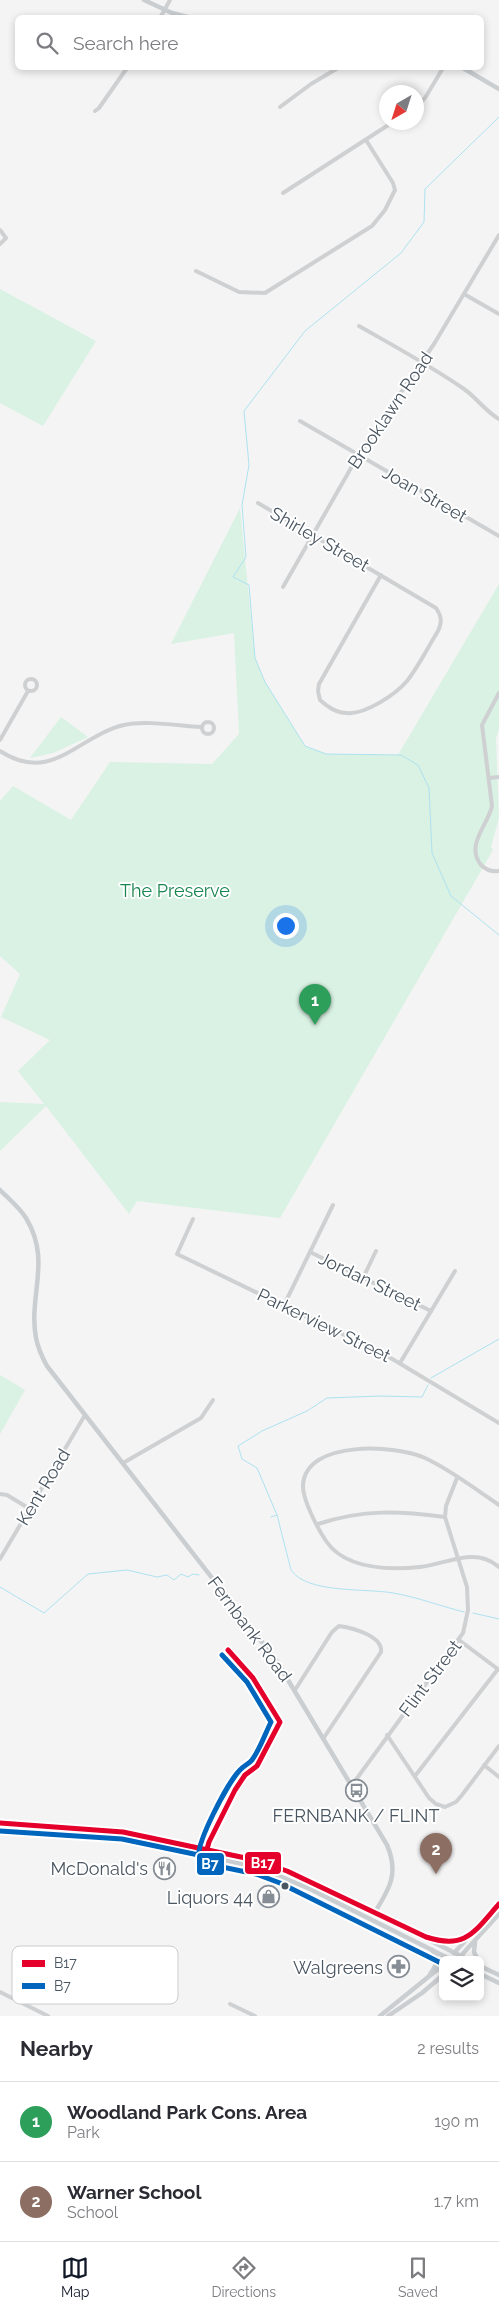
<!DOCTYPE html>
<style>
:root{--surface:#fff;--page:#f2f2f3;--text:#2b2b33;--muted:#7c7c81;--line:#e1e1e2;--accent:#111827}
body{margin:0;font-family:Raleway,sans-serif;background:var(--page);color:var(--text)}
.controls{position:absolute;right:15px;bottom:15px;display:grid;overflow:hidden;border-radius:8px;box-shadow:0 2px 8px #0003}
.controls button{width:45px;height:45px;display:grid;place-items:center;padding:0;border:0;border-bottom:1px solid var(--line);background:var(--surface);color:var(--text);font:25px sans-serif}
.compass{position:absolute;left:379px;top:85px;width:45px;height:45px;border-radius:50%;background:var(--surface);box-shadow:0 2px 8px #0003;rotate:219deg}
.you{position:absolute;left:285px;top:925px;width:18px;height:18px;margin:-12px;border:4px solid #fff;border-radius:50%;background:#1a73e8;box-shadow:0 0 0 8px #1a73e833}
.badge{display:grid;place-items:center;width:32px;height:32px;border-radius:50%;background:var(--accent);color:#fff;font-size:16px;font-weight:700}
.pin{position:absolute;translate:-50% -41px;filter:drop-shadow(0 1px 2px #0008)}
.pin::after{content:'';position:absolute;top:26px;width:18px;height:15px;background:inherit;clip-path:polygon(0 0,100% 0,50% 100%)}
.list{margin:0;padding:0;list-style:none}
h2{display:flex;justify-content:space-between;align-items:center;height:65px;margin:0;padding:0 20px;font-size:21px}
h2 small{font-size:16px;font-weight:400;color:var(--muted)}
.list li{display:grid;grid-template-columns:32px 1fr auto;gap:15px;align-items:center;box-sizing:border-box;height:80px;padding:0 20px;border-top:1px solid var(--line)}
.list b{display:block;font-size:19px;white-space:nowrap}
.list p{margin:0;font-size:16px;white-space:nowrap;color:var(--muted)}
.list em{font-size:16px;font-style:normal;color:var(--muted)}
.icon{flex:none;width:28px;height:28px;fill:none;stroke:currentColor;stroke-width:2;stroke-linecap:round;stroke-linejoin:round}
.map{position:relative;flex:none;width:499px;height:2016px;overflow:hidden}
.search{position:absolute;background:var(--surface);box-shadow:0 2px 8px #0003;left:15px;right:15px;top:15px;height:55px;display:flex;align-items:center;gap:12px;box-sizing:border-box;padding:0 18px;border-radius:8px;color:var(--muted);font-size:19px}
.sheet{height:225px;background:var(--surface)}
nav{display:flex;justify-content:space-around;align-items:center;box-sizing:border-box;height:70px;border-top:1px solid var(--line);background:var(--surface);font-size:14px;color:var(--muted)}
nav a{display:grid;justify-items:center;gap:2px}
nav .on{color:var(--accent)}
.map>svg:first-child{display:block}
</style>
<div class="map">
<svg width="499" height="2016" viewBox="0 0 499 2016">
<rect width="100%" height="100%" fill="#f4f4f4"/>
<!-- green -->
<g fill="#d9f2e3">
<path d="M0,289L96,341L43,426L0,403Z"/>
<path d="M240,508L255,658L265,682L305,746L326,754L398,755L499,584V728L496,739L499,818L491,847L493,850L280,1218L137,1201L129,1214L46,1106L0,1151V1102L44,1104L18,1071L50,1040L1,1017L20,974L0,956V801L13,786L71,820L110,762L212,764L239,734L234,633L171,644Z"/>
<path d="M61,717L88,737L53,753L30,758Z"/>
<path d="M0,1375L25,1390L0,1434Z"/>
</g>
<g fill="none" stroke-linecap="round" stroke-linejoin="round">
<!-- stream -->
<g stroke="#aee2f0" stroke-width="1">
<path d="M499,117L425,189L424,222L401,253L305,331L244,411L249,465L242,505L246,557L233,577L249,585L255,658L265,682L305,746L326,754L401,755L418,765L429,788L432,853L451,896L499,935"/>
<path d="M431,1378L499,1339"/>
<path d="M428,1385L422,1397L380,1396L327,1398L307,1411L262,1431L238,1446L242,1459L257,1468L277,1515L291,1570C307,1594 366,1588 393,1593C417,1597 440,1606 464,1612"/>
<path d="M271,1517L277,1515"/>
<path d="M0,1587L44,1613L88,1574L127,1570L157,1577L167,1575L174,1580L181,1574L188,1577L193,1574L199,1575"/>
<path d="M473,1613L499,1619"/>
</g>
<!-- minor -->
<g stroke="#ced0d2" stroke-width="4">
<path d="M160,18L170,0"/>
<path d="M280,107L311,84L338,68"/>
<path d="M416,108L425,98L443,68"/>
<path d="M95,111L99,108L127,68"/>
<path d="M283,193L393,122"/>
<path d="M0,230L6,238L0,244"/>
<path d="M196,271L239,292L265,293L372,226L385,210L395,190L393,183L366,140"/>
<path d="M464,294L499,314"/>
<path d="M359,326C394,346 431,366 464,389C477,398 485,411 499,419"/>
<path d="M300,421L499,536"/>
<path d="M258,503L436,608C442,617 442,622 438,631C428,647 419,666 407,681C396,694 365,715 347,713C336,713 328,707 320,700L318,691L319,684L381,575"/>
<path d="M283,587L359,454L434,344L499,235"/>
<circle cx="31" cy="685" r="6"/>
<path d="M499,693L482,725L492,806C488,825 465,845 481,865C486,870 492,872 499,871"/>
<circle cx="208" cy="728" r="6"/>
<path d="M0,740L28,691"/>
<path d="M0,751C52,785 79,735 124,725C146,720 179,726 201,727"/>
<path d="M489,778L499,777"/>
<path d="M193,1219L177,1254L384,1354L499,1423"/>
<path d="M310,1252L431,1311"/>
<path d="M363,1278L376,1251"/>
<path d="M284,1305L333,1205"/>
<path d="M400,1363L455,1271"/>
<path d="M123,1463L201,1418L213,1400"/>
<path d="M0,1494L7,1495L30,1509"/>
<path d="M499,1505C475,1489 451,1470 425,1458C397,1445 306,1439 303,1485C302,1499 318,1529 326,1541C345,1569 389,1570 420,1567C447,1564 475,1546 499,1567"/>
<path d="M318,1524C364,1509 398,1511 445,1517"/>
<path d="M0,1559L85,1415"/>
<path d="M459,1640L499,1670"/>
<path d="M295,1690L332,1632L339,1626C353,1628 383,1636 381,1652L323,1739"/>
<path d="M387,1735L429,1798L436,1804L445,1807L456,1802L462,1795L499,1746"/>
<path d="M484,1765L499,1777"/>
<path d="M415,1776L498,1669"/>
<path d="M355,1781L463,1633L468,1610L467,1587L445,1517L446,1506L457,1478"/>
<path d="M0,1992L48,2016"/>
<path d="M230,2004L255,2016"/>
</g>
<!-- major -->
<g stroke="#caced1" stroke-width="4.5">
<path d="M144,0L172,13L191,18"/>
<path d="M463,68L499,89"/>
<path d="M0,1190C9,1199 19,1207 26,1218C52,1261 28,1295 36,1338C38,1348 42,1357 47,1366L276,1660L387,1845C399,1873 390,1888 375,1912"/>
<path d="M0,1823L123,1832L262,1861L287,1871L359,1905L469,1960"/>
<path d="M0,1830L119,1838L258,1867L310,1889L452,1960"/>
<path d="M438,1941L454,1942L470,1933"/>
<path d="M475,1942L474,1952L478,1960"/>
<path d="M454,1953L499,1904"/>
<path d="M457,1960L499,1914"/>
<path d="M480,1966L499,1975"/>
<path d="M430,1974C436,1966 440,1959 432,1950"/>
<path d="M480,1974L499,1983"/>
<path d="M380,2016L443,1965"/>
<path d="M388,2016L422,1993L443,1975"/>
</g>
<defs>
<g id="bus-1">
<path d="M0,1823L123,1832L255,1860L287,1871L426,1937C466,1950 474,1932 499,1904"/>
<path d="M209,1857L205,1856L209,1842L235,1790L245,1775L257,1766L280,1722L253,1678L228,1650"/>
</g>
<g id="bus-2">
<path d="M222,1655L247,1682L271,1722C265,1734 260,1749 252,1760C249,1764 243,1766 240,1770C228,1782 194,1846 199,1860L203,1863L256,1874L280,1883L443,1964"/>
<path d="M0,1831L122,1839L213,1858"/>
</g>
</defs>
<!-- bus-1 casing -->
<use href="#bus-1" stroke="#fff" stroke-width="9"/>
<!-- bus-2 casing -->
<use href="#bus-2" stroke="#fff" stroke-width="9"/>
<!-- bus-1 -->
<use href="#bus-1" stroke="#e4002b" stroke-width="5"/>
<!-- bus-2 -->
<use href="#bus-2" stroke="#0065bd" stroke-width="5"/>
</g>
<!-- icons -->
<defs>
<symbol id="bus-ring" viewBox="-11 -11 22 22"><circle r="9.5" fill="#fff" stroke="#868d94" stroke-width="1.5"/><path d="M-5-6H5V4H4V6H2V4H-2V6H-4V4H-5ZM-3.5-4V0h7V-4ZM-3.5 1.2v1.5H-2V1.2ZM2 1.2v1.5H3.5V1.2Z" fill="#868d94"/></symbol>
<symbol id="restaurant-ring" viewBox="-11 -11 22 22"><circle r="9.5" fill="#fff" stroke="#868d94" stroke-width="1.5"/><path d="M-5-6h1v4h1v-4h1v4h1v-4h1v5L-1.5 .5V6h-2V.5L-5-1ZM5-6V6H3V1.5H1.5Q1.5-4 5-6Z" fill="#868d94"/></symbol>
<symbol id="shop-ring" viewBox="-11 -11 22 22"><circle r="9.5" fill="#fff" stroke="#868d94" stroke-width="1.5"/><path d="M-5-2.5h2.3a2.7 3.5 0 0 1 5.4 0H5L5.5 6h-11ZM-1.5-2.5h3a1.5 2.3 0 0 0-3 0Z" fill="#868d94"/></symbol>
<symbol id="pharmacy-ring" viewBox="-11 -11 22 22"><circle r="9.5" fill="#fff" stroke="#868d94" stroke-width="1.5"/><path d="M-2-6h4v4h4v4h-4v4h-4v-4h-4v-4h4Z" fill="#868d94"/></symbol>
</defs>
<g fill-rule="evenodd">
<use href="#bus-ring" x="344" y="1778" width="25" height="25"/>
<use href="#restaurant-ring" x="152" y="1856" width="25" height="25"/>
<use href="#shop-ring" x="256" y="1884" width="25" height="25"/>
<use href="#pharmacy-ring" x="386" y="1954" width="25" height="25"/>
</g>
<!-- markers -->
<circle fill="#4a5661" stroke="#fff" stroke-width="2" cx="285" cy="1886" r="4.5"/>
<g text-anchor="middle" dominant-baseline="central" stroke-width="4" stroke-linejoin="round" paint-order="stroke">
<!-- street labels -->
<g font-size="18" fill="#4a5661" stroke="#fff">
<text transform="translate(390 410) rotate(-56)">Brooklawn Road</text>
<text transform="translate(425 494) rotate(30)">Joan Street</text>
<text transform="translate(320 539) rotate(30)">Shirley Street</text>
<text transform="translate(370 1281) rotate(26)">Jordan Street</text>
<text transform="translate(324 1325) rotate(26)">Parkerview Street</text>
<text transform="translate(43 1487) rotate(-59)">Kent Road</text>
<text transform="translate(250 1629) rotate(53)">Fernbank Road</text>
<text transform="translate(430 1678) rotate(-53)">Flint Street</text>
</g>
<!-- park labels -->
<g font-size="18" fill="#17864f" stroke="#fff">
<text x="175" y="890">The Preserve</text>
</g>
<!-- poi labels -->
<g font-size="18" fill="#4a5661" stroke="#fff" text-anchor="end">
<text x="356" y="1815" text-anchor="middle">FERNBANK / FLINT</text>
<text x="148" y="1868">McDonald's</text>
<text x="253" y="1897">Liquors 44</text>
<text x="383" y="1967">Walgreens</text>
</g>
</g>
<!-- legend -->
<rect x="12" y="1946" width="166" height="58" rx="8" fill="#fff" stroke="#c9ccd0" stroke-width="1"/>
<rect x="22" y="1960" width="23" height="7" fill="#e4002b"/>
<rect x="22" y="1983" width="23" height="6" fill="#0065bd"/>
<g font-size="14" fill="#4a5661">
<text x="54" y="1968">B17</text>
<text x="54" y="1991">B7</text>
</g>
<g stroke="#fff" stroke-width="2">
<rect x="244" y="1851" width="38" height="24" rx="5" fill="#e4002b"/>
<rect x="196" y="1852" width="29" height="24" rx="5" fill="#0065bd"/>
</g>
<g font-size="14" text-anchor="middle" font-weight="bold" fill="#fff">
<text x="263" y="1868">B17</text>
<text x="210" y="1869">B7</text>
</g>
</svg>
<div class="controls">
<button><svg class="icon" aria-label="layers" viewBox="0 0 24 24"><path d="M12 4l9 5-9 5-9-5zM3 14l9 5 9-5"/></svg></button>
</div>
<svg class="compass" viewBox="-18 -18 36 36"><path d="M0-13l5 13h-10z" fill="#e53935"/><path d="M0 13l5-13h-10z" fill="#7c7c81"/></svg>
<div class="you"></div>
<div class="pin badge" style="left:315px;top:1025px;background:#2e9e5b">1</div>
<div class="pin badge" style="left:436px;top:1874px;background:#8d6e63">2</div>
<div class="search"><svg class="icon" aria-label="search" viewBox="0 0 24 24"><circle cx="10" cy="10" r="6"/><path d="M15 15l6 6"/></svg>Search here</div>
</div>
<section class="sheet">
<h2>Nearby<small>2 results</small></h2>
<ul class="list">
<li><span class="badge" style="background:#2e9e5b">1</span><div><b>Woodland Park Cons. Area</b><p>Park</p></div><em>190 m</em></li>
<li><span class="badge" style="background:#8d6e63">2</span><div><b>Warner School</b><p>School</p></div><em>1.7 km</em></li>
</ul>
</section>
<nav>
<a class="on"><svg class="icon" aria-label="map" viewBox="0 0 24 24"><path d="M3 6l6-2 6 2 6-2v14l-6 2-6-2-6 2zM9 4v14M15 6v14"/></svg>Map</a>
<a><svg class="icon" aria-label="directions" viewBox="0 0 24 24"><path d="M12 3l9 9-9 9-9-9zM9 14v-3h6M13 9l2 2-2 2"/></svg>Directions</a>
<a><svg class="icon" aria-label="saved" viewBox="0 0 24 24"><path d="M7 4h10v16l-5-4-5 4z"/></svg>Saved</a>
</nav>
